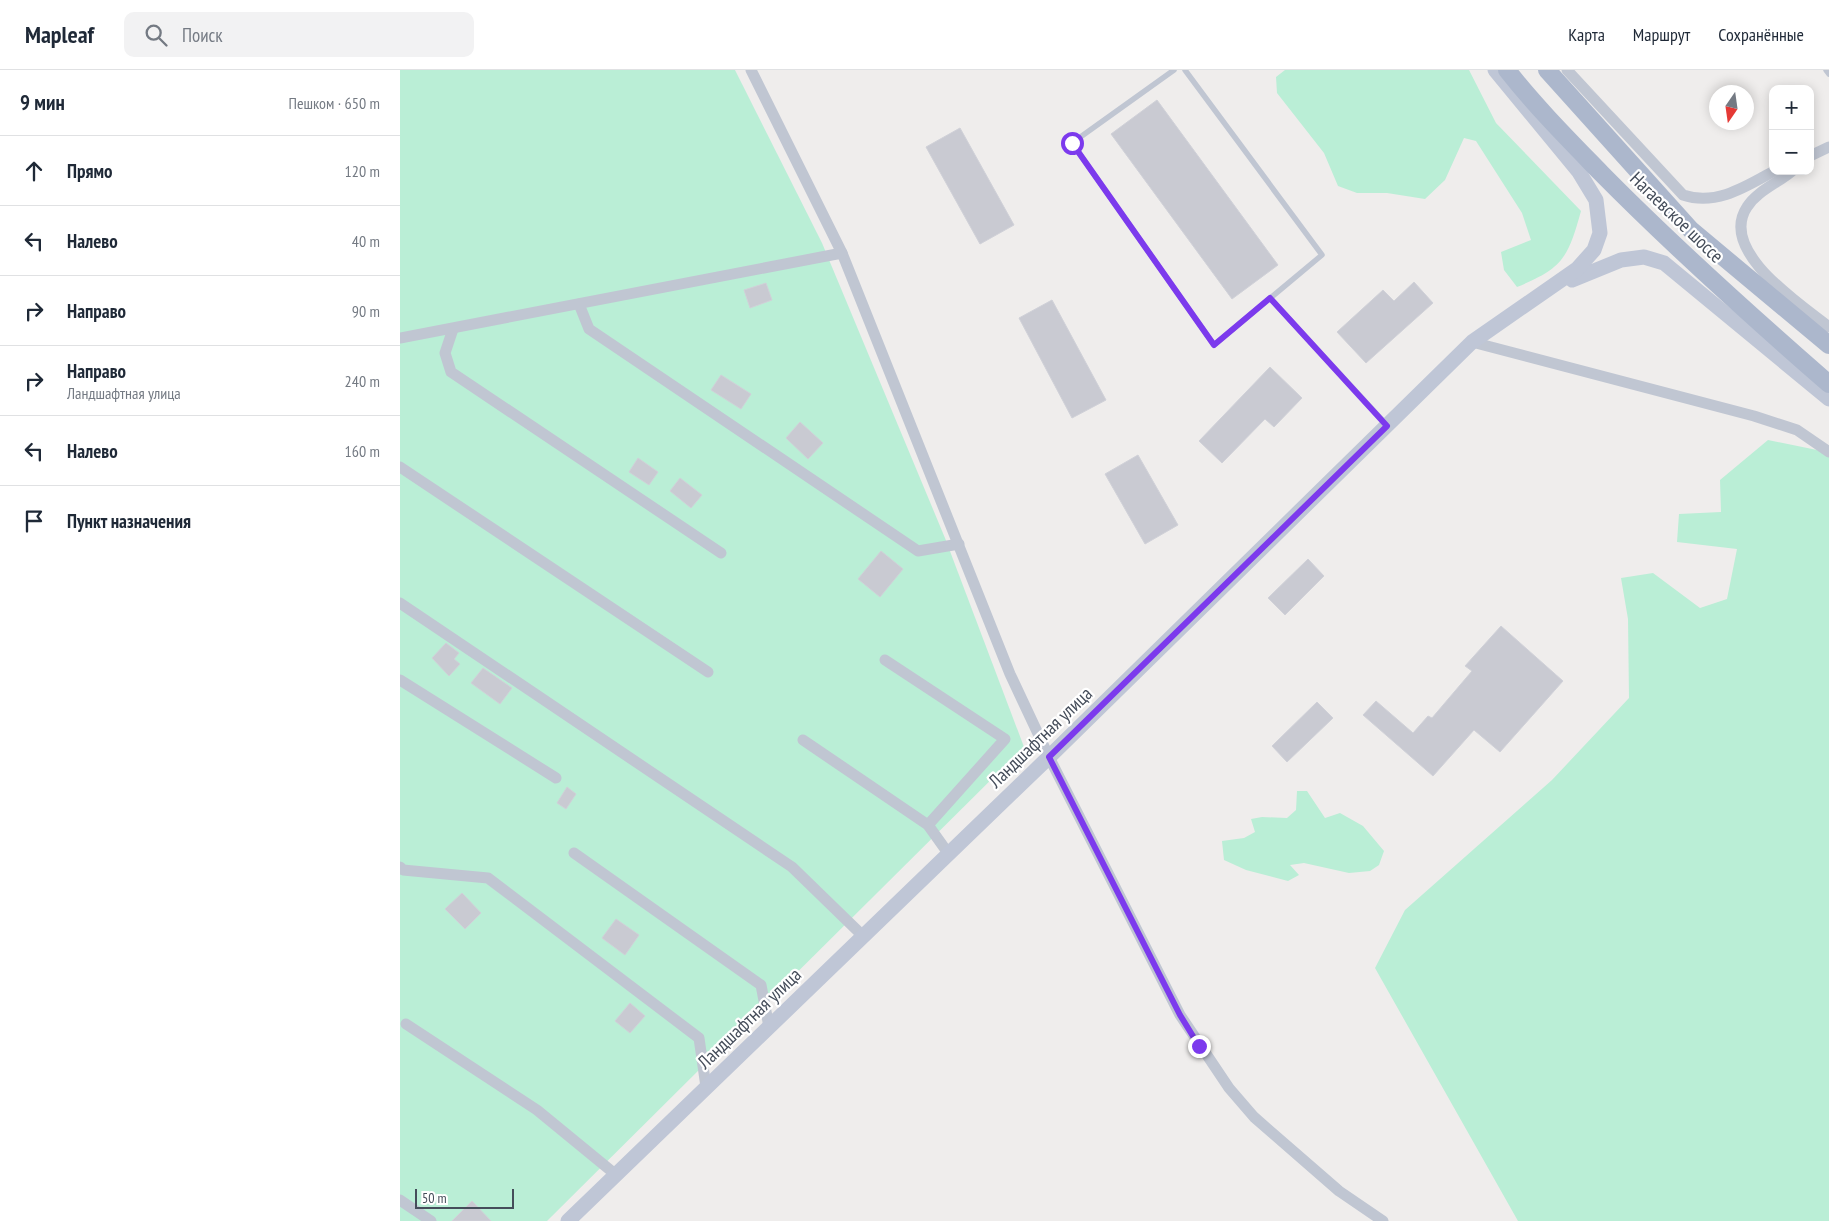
<!DOCTYPE html>
<html lang="ru">
<meta charset="utf-8">
<style>
:root{--surface:#fff;--page:#f2f2f3;--text:#1f2937;--muted:#747a83;--line:#e0e1e3}
body{margin:0;font-family:"PT Sans Narrow",sans-serif;background:var(--page);color:var(--text)}
.controls{position:absolute;right:15px;top:15px;display:grid;overflow:hidden;border-radius:10px;box-shadow:0 2px 12px #0003}
.controls button{width:45px;height:45px;display:grid;place-items:center;padding:0;border:0;border-bottom:1px solid var(--line);background:var(--surface);color:var(--text);font:25px sans-serif}
.compass{position:absolute;left:1309px;top:15px;width:45px;height:45px;border-radius:50%;background:var(--surface);box-shadow:0 2px 12px #0003;rotate:193deg}
.scale{position:absolute;left:15px;bottom:12px;width:99px;box-sizing:border-box;padding-left:5px;border:2px solid #454d5a;border-top:0;font-size:14px;line-height:18px;white-space:nowrap;color:#454d5a;-webkit-text-stroke:4px #fff;paint-order:stroke}
.stop{position:absolute;width:15px;height:15px;margin:-11px;border:4px solid #7c3aed;border-radius:50%;background:#fff}
.stop.end{background:#7c3aed;border-color:#fff;box-shadow:0 1px 5px #0008}
.list{margin:0;padding:0;list-style:none}
h2{display:flex;justify-content:space-between;align-items:center;height:65px;margin:0;padding:0 20px;font-size:21px}
h2 small{font-size:16px;font-weight:400;color:var(--muted)}
.list li{display:grid;grid-template-columns:32px 1fr auto;gap:15px;align-items:center;box-sizing:border-box;height:70px;padding:0 20px;border-top:1px solid var(--line)}
.list b{display:block;font-size:19px;white-space:nowrap}
.list p{margin:0;font-size:16px;white-space:nowrap;color:var(--muted)}
.list em{font-size:16px;font-style:normal;color:var(--muted)}
.icon{flex:none;width:28px;height:28px;fill:none;stroke:currentColor;stroke-width:2;stroke-linecap:round;stroke-linejoin:round}
.map{position:relative;flex:none;width:1429px;height:1151px;overflow:hidden}
header{display:flex;align-items:center;gap:30px;box-sizing:border-box;height:70px;padding:0 25px;background:var(--surface);border-bottom:1px solid var(--line)}
header strong{font-size:24px}
nav{display:flex;gap:28px;margin-inline-start:auto;font-size:18px}
.search{width:350px;height:45px;background:var(--page);display:flex;align-items:center;gap:12px;box-sizing:border-box;padding:0 18px;border-radius:10px;color:var(--muted);font-size:19px}
main{display:flex}
aside{flex:1;background:var(--surface)}
.map>svg:first-child{display:block}
</style>
<header>
<strong>Mapleaf</strong>
<div class="search"><svg class="icon" aria-label="search" viewBox="0 0 24 24"><circle cx="10" cy="10" r="6"/><path d="M15 15l6 6"/></svg>Поиск</div>
<nav><a>Карта</a><a>Маршрут</a><a>Сохранённые</a></nav>
</header>
<main>
<aside>
<h2>9 мин<small>Пешком · 650 m</small></h2>
<ul class="list">
<li><svg class="icon" aria-label="ahead" viewBox="0 0 24 24"><path d="M12 20V5M6 11l6-6 6 6"/></svg><div><b>Прямо</b></div><em>120 m</em></li>
<li><svg class="icon" aria-label="left" viewBox="0 0 24 24"><path d="M17 20v-9H6M10 6l-5 5 5 5"/></svg><div><b>Налево</b></div><em>40 m</em></li>
<li><svg class="icon" aria-label="right" viewBox="0 0 24 24"><path d="M7 20v-9h11M14 6l5 5-5 5"/></svg><div><b>Направо</b></div><em>90 m</em></li>
<li><svg class="icon" aria-label="right" viewBox="0 0 24 24"><path d="M7 20v-9h11M14 6l5 5-5 5"/></svg><div><b>Направо</b><p>Ландшафтная улица</p></div><em>240 m</em></li>
<li><svg class="icon" aria-label="left" viewBox="0 0 24 24"><path d="M17 20v-9H6M10 6l-5 5 5 5"/></svg><div><b>Налево</b></div><em>160 m</em></li>
<li><svg class="icon" aria-label="arrive" viewBox="0 0 24 24"><path d="M6 21V4h12l-3 4 3 4H6"/></svg><div><b>Пункт назначения</b></div></li>
</ul>
</aside>
<div class="map">
<svg width="1429" height="1151" viewBox="0 0 1429 1151">
<rect width="100%" height="100%" fill="#efedec"/>
<!-- green -->
<g fill="#baeed6">
<path d="M0,0H335L422,173L545,468L624,677L147,1151H0Z"/>
<path d="M885,0H1069L1096,53L1181,141C1168,188 1163,198 1117,217L1104,200L1101,182L1131,170L1122,143L1076,71L1064,68L1045,110L1025,129L987,123H957L938,116L924,83L877,23L876,7Z"/>
<path d="M1368,370L1417,380L1429,386V1151H1118L975,898L1005,840L1152,710L1229,628L1228,549L1221,508L1253,503L1300,538L1327,529L1337,479L1277,472L1279,444L1321,442L1320,410Z"/>
<path d="M897,721H907L925,748L940,743L963,756L984,781L979,795L970,801L949,803L904,793L890,795L899,805L888,811L846,800L824,790L822,771L844,768L855,762L851,749L862,747L887,748L896,740Z"/>
</g>
<!-- building -->
<g fill="#c9cad2" stroke="#d0d1d8">
<path d="M757,30L878,195L832,229L711,64Z"/>
<path d="M560,58L614,155L580,174L526,77Z"/>
<path d="M1014,212L1033,233L966,293L937,262L983,220L994,231Z"/>
<path d="M366,213L372,230L350,238L344,220Z"/>
<path d="M652,230L706,330L672,348L619,248Z"/>
<path d="M870,297L902,328L874,357L865,349L822,393L799,371Z"/>
<path d="M321,305L351,324L341,339L311,320Z"/>
<path d="M400,352L423,373L408,389L386,368Z"/>
<path d="M738,385L778,455L745,474L705,404Z"/>
<path d="M238,388L258,402L249,415L229,402Z"/>
<path d="M280,408L302,425L291,438L270,421Z"/>
<path d="M481,481L503,499L480,527L458,509Z"/>
<path d="M908,489L924,506L885,545L868,528Z"/>
<path d="M1101,556L1163,611L1100,682L1074,660L1033,706L963,645L976,631L1013,663L1028,646L1032,648L1072,601L1065,596Z"/>
<path d="M46,573L59,583L54,589L60,594L49,606L32,588Z"/>
<path d="M83,598L112,618L100,634L71,613Z"/>
<path d="M917,632L933,648L887,692L872,676Z"/>
<path d="M167,717L176,724L166,739L157,733Z"/>
<path d="M62,823L81,843L65,859L45,839Z"/>
<path d="M216,849L239,865L225,885L202,868Z"/>
<path d="M230,933L245,946L230,963L215,951Z"/>
<path d="M72,1131L91,1151H52Z"/>
</g>
<g fill="none" stroke-linecap="round" stroke-linejoin="round">
<!-- lane -->
<g stroke="#c0c6d2" stroke-width="5.5">
<path d="M774,0L672,73L814,275L922,185L785,0"/>
<path d="M1426,0L1429,4"/>
<path d="M870,228L987,355"/>
</g>
<!-- street -->
<g stroke="#c0c6d2" stroke-width="11">
<path d="M351,0L442,183L610,604L649,687L780,945L829,1018L854,1047L939,1121L983,1151"/>
<path d="M1167,0L1283,125C1316,136 1345,117 1374,101"/>
<path d="M1410,86L1429,77"/>
<path d="M1392,101C1378,113 1357,121 1347,137C1318,181 1400,234 1429,257"/>
<path d="M179,234L189,259L518,481L559,474"/>
<path d="M53,259L45,283L51,302L321,483"/>
<path d="M0,268L442,183"/>
<path d="M1072,272L1354,346L1397,360L1429,382"/>
<path d="M0,397L308,602"/>
<path d="M0,533L392,797L463,866"/>
<path d="M485,590L605,669L528,755"/>
<path d="M0,610L156,708"/>
<path d="M403,670L528,755L548,783"/>
<path d="M174,783L361,915L369,957"/>
<path d="M0,797L3,800L88,808L299,968L306,1017"/>
<path d="M6,954L137,1040L215,1104"/>
<path d="M0,1130L31,1151"/>
</g>
<!-- secondary -->
<g stroke="#bfc6d6" stroke-width="15">
<path d="M1172,210L1221,190L1244,187L1264,193L1429,329"/>
<path d="M168,1151L649,687L1072,272L1177,199L1194,180L1200,163L1196,130L1179,102L1095,0"/>
</g>
<!-- primary -->
<g stroke="#acb7cc" stroke-width="18">
<path d="M1107,0C1136,37 1169,70 1201,103C1274,177 1351,246 1429,314"/>
<path d="M1147,0L1291,160L1429,275"/>
</g>
</g>
<g fill="none" stroke-linecap="round" stroke-linejoin="round">
<!-- route -->
<path stroke="#7c3aed" stroke-width="6" d="M672,73L814,275L870,228L987,356L649,687L780,945L799,976"/>
</g>
<g text-anchor="middle" dominant-baseline="central" stroke-width="4.5" stroke-linejoin="round" paint-order="stroke">
<!-- street labels -->
<g font-size="19" fill="#454d5a" stroke="#fff">
<text transform="translate(1277 147) rotate(44)">Нагаевское шоссе</text>
<text transform="translate(640 667) rotate(-44)">Ландшафтная улица</text>
<text transform="translate(349 948) rotate(-44)">Ландшафтная улица</text>
</g>
</g>
</svg>
<div class="controls">
<button>+</button>
<button>−</button>
</div>
<svg class="compass" viewBox="-18 -18 36 36"><path d="M0-13l5 13h-10z" fill="#e53935"/><path d="M0 13l5-13h-10z" fill="#747a83"/></svg>
<div class="scale">50 m</div>
<div class="stop" style="left:672px;top:73px"></div>
<div class="stop end" style="left:799px;top:976px"></div>
</div>
</main>
